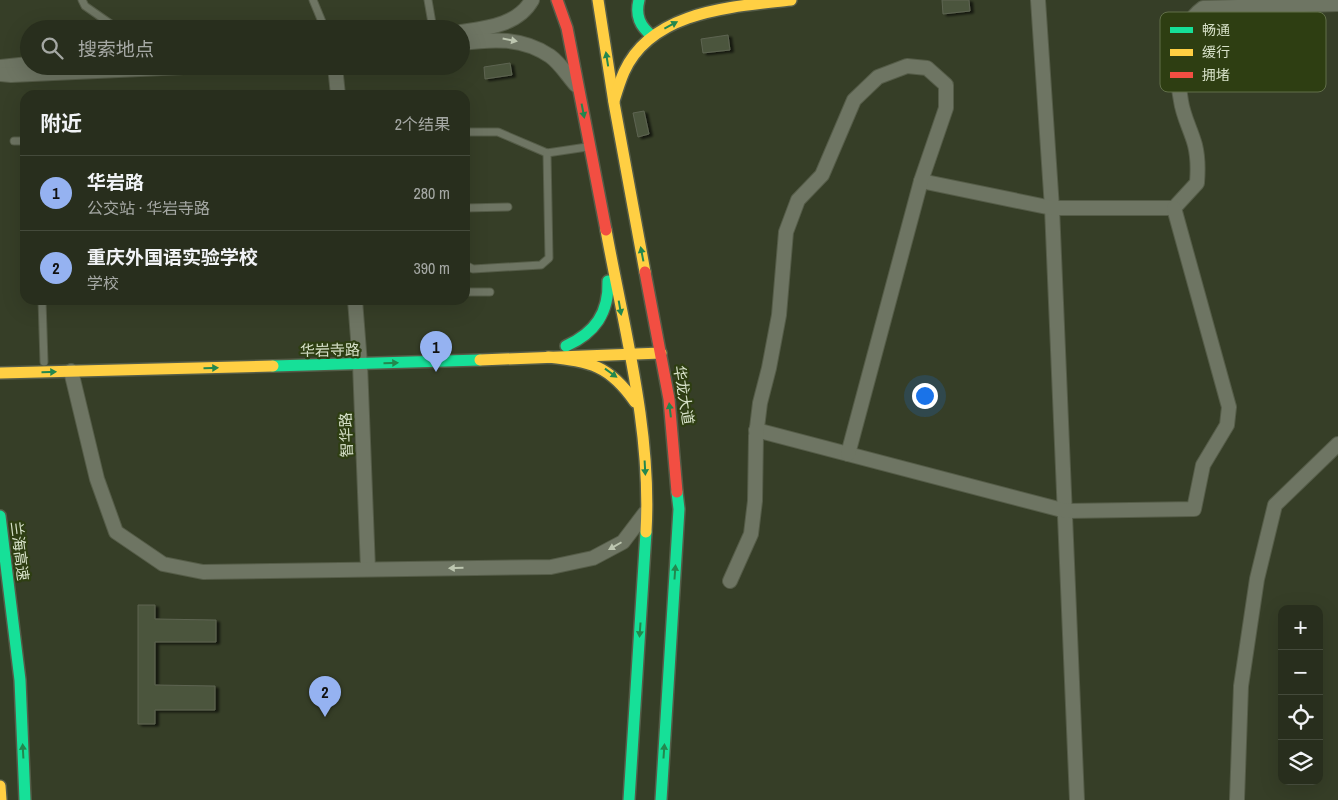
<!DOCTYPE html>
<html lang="zh">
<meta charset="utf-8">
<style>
:root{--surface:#282e1d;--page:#343a2a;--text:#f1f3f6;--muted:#a5a8a4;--line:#444a3b;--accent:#95b2f1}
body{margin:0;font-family:"Archivo Narrow","Noto Sans SC",sans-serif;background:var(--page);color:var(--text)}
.controls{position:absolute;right:15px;bottom:15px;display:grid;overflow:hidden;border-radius:10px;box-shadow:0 5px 20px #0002}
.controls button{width:45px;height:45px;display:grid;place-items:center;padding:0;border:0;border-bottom:1px solid var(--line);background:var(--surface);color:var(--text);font:25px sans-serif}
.you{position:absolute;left:924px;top:395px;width:18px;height:18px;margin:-12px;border:4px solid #fff;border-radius:50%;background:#1a73e8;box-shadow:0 0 0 8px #1a73e833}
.badge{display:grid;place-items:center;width:32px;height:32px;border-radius:50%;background:var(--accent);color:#111;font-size:16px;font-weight:700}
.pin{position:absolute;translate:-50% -41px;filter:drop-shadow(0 1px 2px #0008)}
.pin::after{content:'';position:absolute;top:26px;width:18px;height:15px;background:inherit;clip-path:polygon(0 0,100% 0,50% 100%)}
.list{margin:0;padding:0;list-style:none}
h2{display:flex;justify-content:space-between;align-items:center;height:65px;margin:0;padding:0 20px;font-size:21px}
h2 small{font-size:16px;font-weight:400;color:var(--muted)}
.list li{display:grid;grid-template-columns:32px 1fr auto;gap:15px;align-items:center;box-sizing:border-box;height:75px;padding:0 20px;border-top:1px solid var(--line)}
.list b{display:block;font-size:19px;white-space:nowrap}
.list p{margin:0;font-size:16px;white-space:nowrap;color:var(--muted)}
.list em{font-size:16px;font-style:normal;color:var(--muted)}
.icon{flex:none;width:28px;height:28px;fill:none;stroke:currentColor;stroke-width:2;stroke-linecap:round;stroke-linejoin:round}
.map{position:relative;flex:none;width:1338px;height:800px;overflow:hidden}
.search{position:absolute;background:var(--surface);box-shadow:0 5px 20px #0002;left:20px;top:20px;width:450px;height:55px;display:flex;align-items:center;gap:12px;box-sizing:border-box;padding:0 18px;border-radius:28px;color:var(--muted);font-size:19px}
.panel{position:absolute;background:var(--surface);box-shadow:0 5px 20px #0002;left:20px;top:90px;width:450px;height:215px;border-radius:15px}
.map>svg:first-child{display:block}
</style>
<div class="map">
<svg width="1338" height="800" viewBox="0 0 1338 800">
<defs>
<filter id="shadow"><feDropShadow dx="3.5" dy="2" stdDeviation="1" flood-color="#0009"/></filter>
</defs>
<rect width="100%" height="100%" fill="#363e27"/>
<!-- building -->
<g fill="#4c553e" stroke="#5d6451" filter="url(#shadow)">
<path d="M942,0H969L970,11L943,14Z"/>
<path d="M728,35L730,50L703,53L701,39Z"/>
<path d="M510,63L512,75L485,79L484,67Z"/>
<path d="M644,111L649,134L638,137L633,113Z"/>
<path d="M138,605H155V619L216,620V642H155V685L215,686V710H155V724H138Z"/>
</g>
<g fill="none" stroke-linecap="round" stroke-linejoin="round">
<defs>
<g id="lane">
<path d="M82,0L85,6L118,29"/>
<path d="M313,0L325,29"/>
<path d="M428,0L433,29"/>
<path d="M465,132H498L547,153L587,147"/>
<path d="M14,141H25"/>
<path d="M465,208L508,207"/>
<path d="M465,265L473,269L541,265L549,258L547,153"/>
<path d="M465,292H490"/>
<path d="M42,300L44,362"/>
</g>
<g id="street">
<path d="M1038,0L1052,208L1077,800"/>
<path d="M461,32C487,28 518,25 532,0"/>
<path d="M461,43C493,39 522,37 550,56C560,63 568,76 576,85"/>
<path d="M335,66L338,95"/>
<path d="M0,67L29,64"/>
<path d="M0,74L11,75L205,66"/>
<path d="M921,181L1052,208H1174L1197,183C1198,171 1198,157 1195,145C1191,130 1183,116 1181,101C1175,70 1176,28 1203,8L1338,4"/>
<path d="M355,300L360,364L368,569"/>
<path d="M71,371L97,479L116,532L163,564L203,572L551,567L593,558L623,542L645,513"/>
<path d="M756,430L1066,511L1194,509L1203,465L1227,425L1229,407L1174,208"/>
<path d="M730,581L751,534L755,501L756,436L760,403L769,368L779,315L786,232L798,200L822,175L854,100L878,77L907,66L927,68L946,85V108L921,181L848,454"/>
<path d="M1237,800L1241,686L1257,579L1275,505L1338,444"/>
</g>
<g id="fast">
<path d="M639,0C635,16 640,26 652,36"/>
<path d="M566,346C595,333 609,313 608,281"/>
<path d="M273,366L480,360"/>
<path d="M0,516L20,680L25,800"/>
<path d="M629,800L646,532"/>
<path d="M661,800L679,509L677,492"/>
</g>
<g id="slow">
<path d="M598,0L614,103L645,272"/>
<path d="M614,101C617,91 620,81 624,72C652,10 733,7 791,0"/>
<path d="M606,230C624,329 652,431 646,532"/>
<path d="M548,357C591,362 609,365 635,402"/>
<path d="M480,360L661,353"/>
<path d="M0,373L273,366"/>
<path d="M0,786L1,800"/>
</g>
<g id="jam">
<path d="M557,0L567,28L606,230"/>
<path d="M645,272L669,399L677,492"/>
</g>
</defs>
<!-- lane casing -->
<use href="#lane" stroke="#555c48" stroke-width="9"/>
<!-- street casing -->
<use href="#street" stroke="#555c48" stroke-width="16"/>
<!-- fast casing -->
<use href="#fast" stroke="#555c48" stroke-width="14"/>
<!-- slow casing -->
<use href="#slow" stroke="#555c48" stroke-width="14"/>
<!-- jam casing -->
<use href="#jam" stroke="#555c48" stroke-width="14"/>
<!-- lane -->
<use href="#lane" stroke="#6e7563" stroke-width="7"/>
<!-- street -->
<use href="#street" stroke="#6e7563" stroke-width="14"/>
<!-- fast -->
<use href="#fast" stroke="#16e098" stroke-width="11"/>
<!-- slow -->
<use href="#slow" stroke="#ffcf43" stroke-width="11"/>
<!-- jam -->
<use href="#jam" stroke="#f24e42" stroke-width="11"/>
</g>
<!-- one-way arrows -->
<defs><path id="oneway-solid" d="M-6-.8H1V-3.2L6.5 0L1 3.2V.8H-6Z" transform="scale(1.25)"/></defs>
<g fill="#23874e">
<use href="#oneway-solid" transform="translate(671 25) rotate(-28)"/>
<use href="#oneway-solid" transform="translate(607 59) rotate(-99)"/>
<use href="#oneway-solid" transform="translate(583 111) rotate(79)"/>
<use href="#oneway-solid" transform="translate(642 254) rotate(-101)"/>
<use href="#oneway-solid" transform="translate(620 308) rotate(80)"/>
<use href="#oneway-solid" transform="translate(391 363) rotate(-2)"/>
<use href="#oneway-solid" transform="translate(211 368) rotate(-1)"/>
<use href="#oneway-solid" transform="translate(49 372) rotate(-1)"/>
<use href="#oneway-solid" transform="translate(611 373) rotate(36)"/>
<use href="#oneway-solid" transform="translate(670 410) rotate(-97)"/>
<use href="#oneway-solid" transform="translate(645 468) rotate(87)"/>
<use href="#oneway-solid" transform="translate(675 572) rotate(-86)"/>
<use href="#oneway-solid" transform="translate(640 630) rotate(94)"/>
<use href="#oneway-solid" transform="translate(23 751) rotate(-93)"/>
<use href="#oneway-solid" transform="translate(664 751) rotate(-86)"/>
</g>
<g fill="#bdc6b0">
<use href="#oneway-solid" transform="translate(510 40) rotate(11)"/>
<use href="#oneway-solid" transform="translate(615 546) rotate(150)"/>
<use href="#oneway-solid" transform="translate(456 568) rotate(179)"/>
</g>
<g text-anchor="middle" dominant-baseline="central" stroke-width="4.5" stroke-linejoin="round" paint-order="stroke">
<!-- street labels -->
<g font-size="15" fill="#d7e1c9" stroke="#2e3e12">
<text transform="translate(330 350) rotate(-1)">华岩寺路</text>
<text transform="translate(684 395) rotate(81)">华龙大道</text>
<text transform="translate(346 435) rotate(-92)">智华路</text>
<text transform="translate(20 551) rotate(83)">兰海高速</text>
</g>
</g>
<!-- legend -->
<rect x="1160" y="12" width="166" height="80" rx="8" fill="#2e3e12" stroke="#616f49" stroke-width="1"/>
<rect x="1170" y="27" width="23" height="6" fill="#16e098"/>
<rect x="1170" y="49" width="23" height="7" fill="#ffcf43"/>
<rect x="1170" y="72" width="23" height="6" fill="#f24e42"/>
<g font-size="14" fill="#d7e1c9">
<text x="1202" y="35">畅通</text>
<text x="1202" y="57">缓行</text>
<text x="1202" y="80">拥堵</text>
</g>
</svg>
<div class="controls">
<button>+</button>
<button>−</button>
<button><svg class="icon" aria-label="locate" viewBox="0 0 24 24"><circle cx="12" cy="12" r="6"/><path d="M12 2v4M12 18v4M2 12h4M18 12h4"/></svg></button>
<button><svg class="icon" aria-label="layers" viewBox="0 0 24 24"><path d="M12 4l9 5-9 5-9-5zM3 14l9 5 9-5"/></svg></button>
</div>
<div class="you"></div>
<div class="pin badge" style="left:436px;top:372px">1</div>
<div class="pin badge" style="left:325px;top:717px">2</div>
<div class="search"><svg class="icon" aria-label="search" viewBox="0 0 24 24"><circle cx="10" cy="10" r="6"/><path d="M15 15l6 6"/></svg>搜索地点</div>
<section class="panel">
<h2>附近<small>2个结果</small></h2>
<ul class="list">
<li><span class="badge">1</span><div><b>华岩路</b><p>公交站 · 华岩寺路</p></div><em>280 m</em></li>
<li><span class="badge">2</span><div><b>重庆外国语实验学校</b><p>学校</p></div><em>390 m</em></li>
</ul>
</section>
</div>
